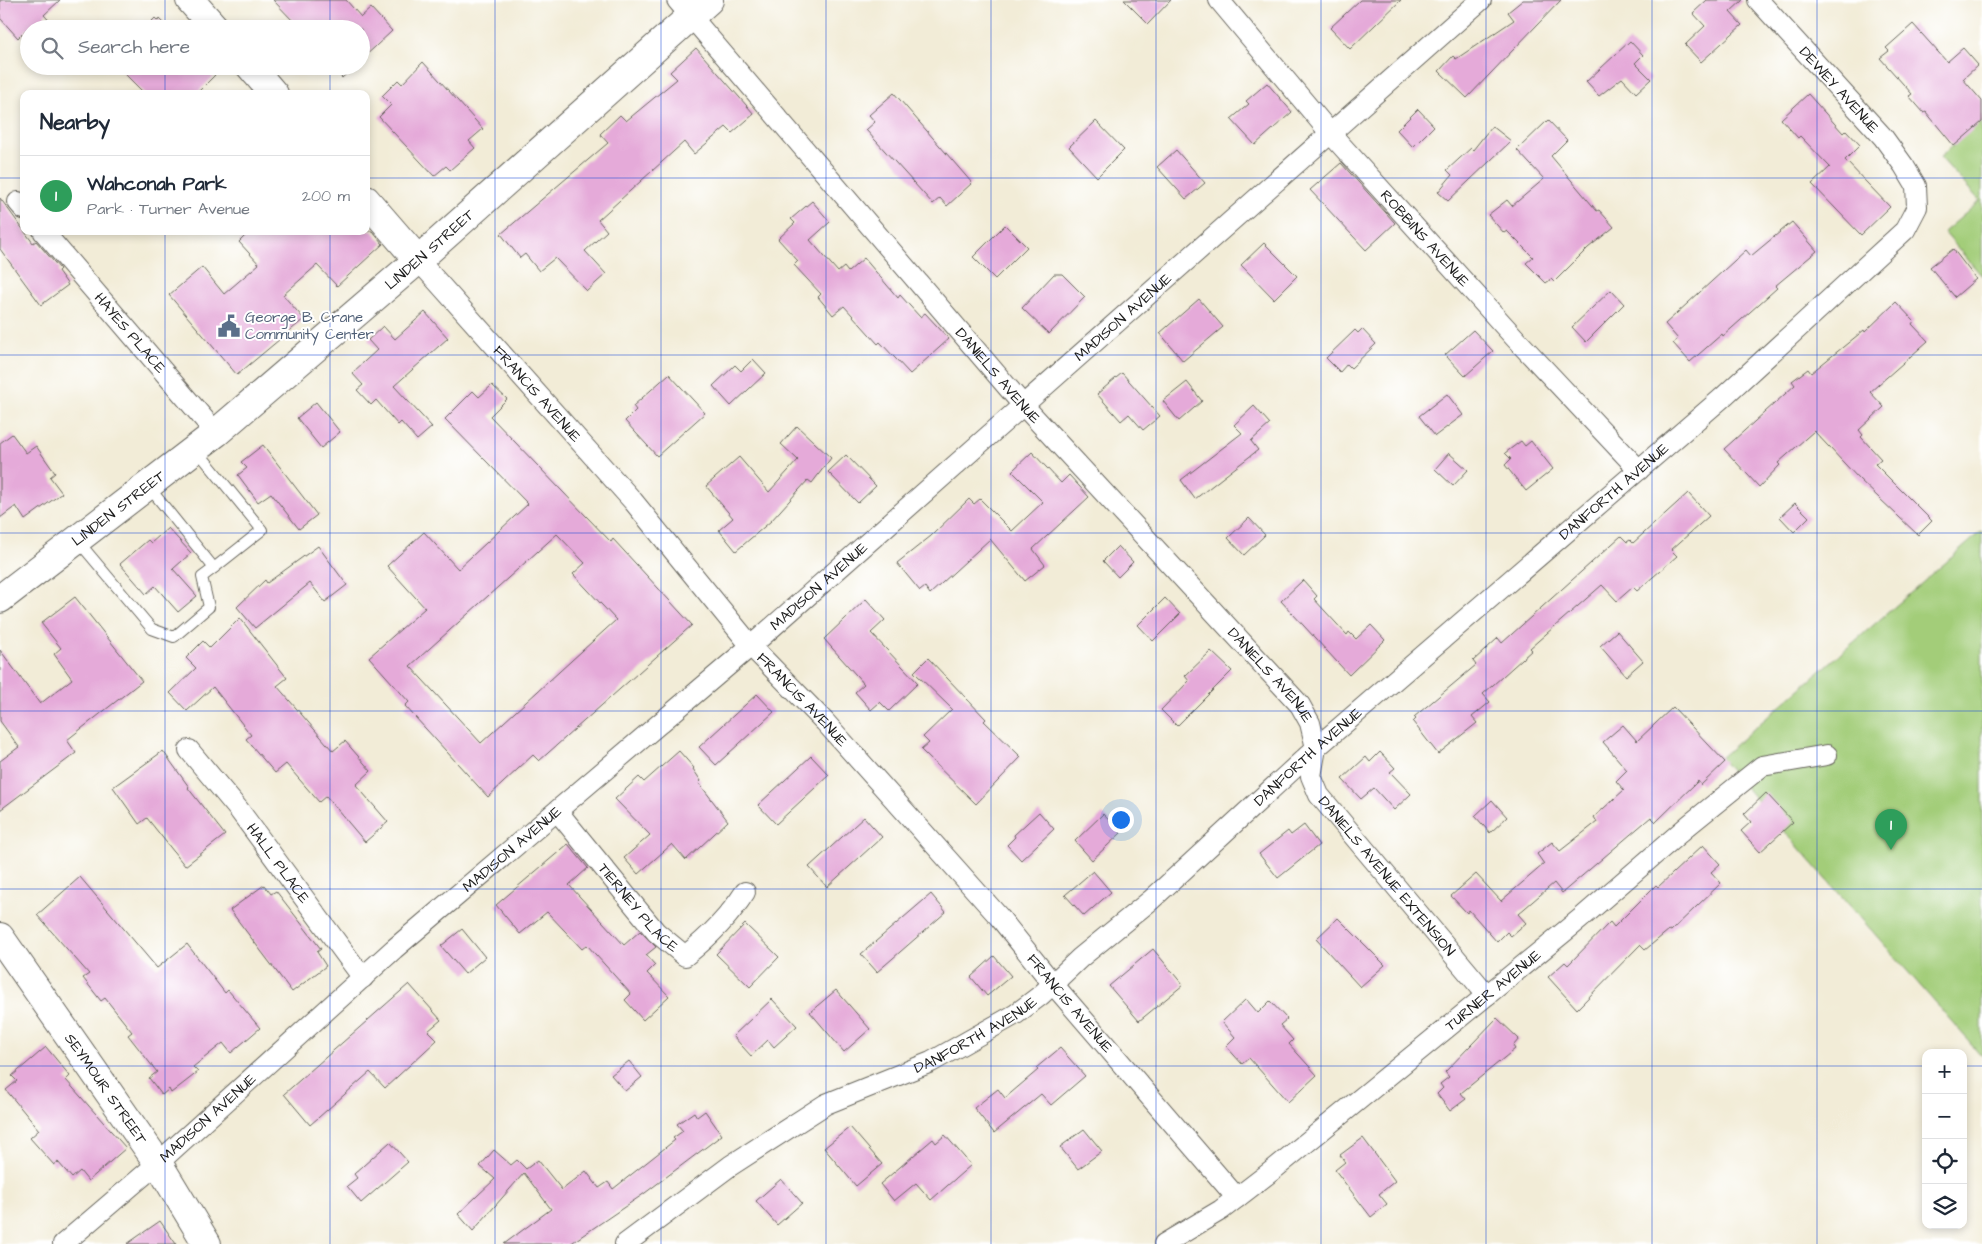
<!DOCTYPE html>
<meta charset="utf-8">
<style>
:root{--surface:#fff;--page:#f2f2f3;--text:#1f2937;--muted:#747a83;--line:#e0e1e3;--accent:#2563eb}
body{margin:0;font-family:"Architects Daughter",sans-serif;background:var(--page);color:var(--text)}
.controls{position:absolute;right:15px;bottom:15px;display:grid;overflow:hidden;border-radius:10px;box-shadow:0 2px 8px #0003}
.controls button{width:45px;height:45px;display:grid;place-items:center;padding:0;border:0;border-bottom:1px solid var(--line);background:var(--surface);color:var(--text);font:25px sans-serif}
.you{position:absolute;left:1120px;top:819px;width:18px;height:18px;margin:-12px;border:4px solid #fff;border-radius:50%;background:#1a73e8;box-shadow:0 0 0 8px #1a73e833}
.badge{display:grid;place-items:center;width:32px;height:32px;border-radius:50%;background:var(--accent);color:#fff;font-size:16px;font-weight:700}
.pin{position:absolute;translate:-50% -41px;filter:drop-shadow(0 1px 2px #0008)}
.pin::after{content:'';position:absolute;top:26px;width:18px;height:15px;background:inherit;clip-path:polygon(0 0,100% 0,50% 100%)}
.list{margin:0;padding:0;list-style:none}
h2{display:flex;justify-content:space-between;align-items:center;height:65px;margin:0;padding:0 20px;font-size:21px}
h2 small{font-size:16px;font-weight:400;color:var(--muted)}
.list li{display:grid;grid-template-columns:32px 1fr auto;gap:15px;align-items:center;box-sizing:border-box;height:80px;padding:0 20px;border-top:1px solid var(--line)}
.list b{display:block;font-size:19px;white-space:nowrap}
.list p{margin:0;font-size:16px;white-space:nowrap;color:var(--muted)}
.list em{font-size:16px;font-style:normal;color:var(--muted)}
.icon{flex:none;width:28px;height:28px;fill:none;stroke:currentColor;stroke-width:2;stroke-linecap:round;stroke-linejoin:round}
.map{position:relative;flex:none;width:1982px;height:1244px;overflow:hidden}
.search{position:absolute;background:var(--surface);box-shadow:0 2px 8px #0003;left:20px;top:20px;width:350px;height:55px;display:flex;align-items:center;gap:12px;box-sizing:border-box;padding:0 18px;border-radius:28px;color:var(--muted);font-size:19px}
.panel{position:absolute;background:var(--surface);box-shadow:0 2px 8px #0003;left:20px;top:90px;width:350px;height:145px;border-radius:10px}
.map>svg:first-child{display:block}
</style>
<div class="map">
<svg width="1982" height="1244" viewBox="0 0 1982 1244">
<rect width="100%" height="100%" fill="#fff"/>
<filter id="ink" filterUnits="userSpaceOnUse"><feTurbulence type="fractalNoise" baseFrequency=".02" numOctaves="2"/><feDisplacementMap in="SourceGraphic" scale="10" xChannelSelector="R" yChannelSelector="G"/><feConvolveMatrix kernelMatrix="1 2 1 2 8 2 1 2 1" color-interpolation-filters="sRGB"/></filter>
<filter id="wash" filterUnits="userSpaceOnUse"><feTurbulence type="fractalNoise" baseFrequency=".0096" numOctaves="4" result="noise"/><feDisplacementMap in="SourceGraphic" scale="20" xChannelSelector="R" yChannelSelector="G"/><feGaussianBlur stdDeviation="1.12" result="paint"/><feColorMatrix in="noise" values="0 0 0 0 0 0 0 0 0 0 0 0 0 0 0 0 0 1.4 0 .05"/><feComposite in="paint" operator="in"/></filter>
<g filter="url(#wash)">
<rect width="100%" height="100%" fill="#f2ecd7"/>
<!-- green -->
<g fill="#a3cd79" stroke="#60744a">
<path d="M1982,120V276L1944,232L1980,201L1940,157Z"/>
<path d="M1982,531V1056L1720,758Z"/>
</g>
<g id="blocks">
<!-- building -->
<g fill="#e5aad9" fill-rule="evenodd">
<path d="M0,0H60L44,15L57,29H27L18,38L0,18Z"/>
<path d="M273,0H346L361,17L371,8L392,31L361,60V29H296L291,24L294,22Z"/>
<path d="M1124,0H1171L1148,24Z"/>
<path d="M1360,0H1401L1350,49L1330,28Z"/>
<path d="M1523,0H1561L1467,98L1439,71L1453,56L1456,59L1514,20L1508,12Z"/>
<path d="M1707,0H1743L1730,12L1742,25L1701,62L1685,45L1705,26L1693,13Z"/>
<path d="M155,18L158,21L159,19L169,29H144Z"/>
<path d="M1913,24L1947,62L1963,48L1978,65L1963,79L1982,101V122L1954,146L1926,112L1924,113L1909,96L1912,94L1880,58L1889,51L1886,48Z"/>
<path d="M1630,41L1643,55L1635,63L1651,79L1636,93L1622,78L1599,96L1586,82Z"/>
<path d="M696,48L754,114L732,133L726,127L694,154L684,142L598,220L607,231L585,251L606,274L587,291L555,258L539,271L525,254L520,258L501,234L608,143L600,134L620,115L626,121L677,79L670,72Z"/>
<path d="M423,62L483,129L469,141L475,148L450,170L446,166L434,176L379,117L391,105L382,96L398,80L402,84Z"/>
<path d="M117,66H206L215,75L196,94H145Z"/>
<path d="M331,66H355L342,78Z"/>
<path d="M1267,83L1292,112L1255,145L1231,119L1249,104L1246,101Z"/>
<path d="M894,93L972,183L947,206L940,198L933,204L866,130L875,122L869,115Z"/>
<path d="M1808,94L1843,133L1846,130L1860,145L1845,160L1890,207L1861,235L1812,184L1830,167L1800,136L1798,138L1781,119Z"/>
<path d="M1418,109L1434,126L1413,147L1397,130Z"/>
<path d="M1548,120L1567,140L1551,156L1597,211L1599,210L1614,227L1588,248L1554,282L1551,279L1546,283L1526,263L1533,257L1507,231L1504,233L1488,215L1507,200L1512,206L1544,179L1517,150Z"/>
<path d="M1096,121L1124,150L1097,177L1069,147Z"/>
<path d="M1492,126L1511,141L1448,201L1438,192L1452,175L1447,170L1471,148L1473,150Z"/>
<path d="M1176,150L1205,183L1186,199L1157,167Z"/>
<path d="M1341,163L1395,223L1366,250L1310,190Z"/>
<path d="M0,198L33,243L36,241L60,269L58,271L68,285L41,305L0,249Z"/>
<path d="M812,201L830,222L810,240L838,272L844,267L848,272L864,258L898,298L900,295L920,317L925,313L949,339L910,374L880,342L878,344L844,306L833,315L818,297L821,294L794,265L798,261L778,239L795,223L791,219Z"/>
<path d="M1792,222L1817,251L1775,286L1777,288L1723,336L1722,334L1690,362L1673,343L1678,339L1665,324L1746,250L1751,256Z"/>
<path d="M1005,225L1027,247L995,279L973,257Z"/>
<path d="M250,231H372L383,244L337,286L317,265L283,295L304,319L237,375L169,295L202,267L224,294L259,264L239,242Z"/>
<path d="M1264,243L1297,276L1274,299L1241,265Z"/>
<path d="M1953,249L1976,279L1955,297L1930,267Z"/>
<path d="M1054,274H1062L1085,297L1049,334L1022,308Z"/>
<path d="M1611,290L1624,304L1586,342L1572,327Z"/>
<path d="M1199,299L1223,327L1183,361L1160,333Z"/>
<path d="M1896,302L1914,321L1912,324L1928,341L1870,392L1884,407L1859,430L1863,435L1861,437L1881,459L1875,464L1932,521L1918,535L1859,479L1814,431L1778,463L1780,465L1759,487L1724,449L1795,385L1792,381L1808,369L1811,373L1864,330L1865,332Z"/>
<path d="M425,312L448,338L394,386L432,427L417,440L401,422L398,425L376,400L371,405L357,390L363,385L352,373L377,350L368,340L383,326L395,339Z"/>
<path d="M1362,329L1376,344L1351,368L1347,364L1340,372L1326,358L1355,330L1358,333Z"/>
<path d="M1473,330L1493,351L1465,376L1445,355Z"/>
<path d="M753,359L766,373L731,406L713,386L735,365L741,371Z"/>
<path d="M1122,373L1160,416L1143,430L1129,414L1121,421L1097,394Z"/>
<path d="M669,374L705,413L657,456L625,421L636,410L633,406Z"/>
<path d="M1187,382L1202,401L1179,421L1163,401Z"/>
<path d="M492,385L507,399L490,416L611,542L613,539L692,625L539,761L533,755L488,797L405,706L409,702L369,657L425,608L387,566L424,532L458,569L528,504L445,419L473,391L479,397ZM557,534L585,563L573,574L616,620L481,743L410,666Z"/>
<path d="M1447,394L1463,415L1435,436L1419,416Z"/>
<path d="M316,402L340,432L321,448L297,418Z"/>
<path d="M1254,406L1270,424L1251,441L1258,450L1195,499L1181,480L1242,433L1234,425Z"/>
<path d="M797,426L831,458L812,483L808,480L771,521L736,551L719,530L733,518L706,486L739,457L769,492L798,460L781,444Z"/>
<path d="M12,434L26,453L36,446L55,473L50,477L62,493L25,520L16,506L0,518V443Z"/>
<path d="M1521,441L1525,446L1531,441L1553,469L1526,491L1505,465L1511,459L1505,453Z"/>
<path d="M263,445L317,515L299,529L271,493L258,502L238,475L247,468L241,462Z"/>
<path d="M1032,452L1061,483L1069,475L1089,497L1033,549L1045,565L1025,581L990,539L930,594L925,587L920,591L897,563L931,536L969,499L974,504L980,499L1012,531L1043,502L1012,471Z"/>
<path d="M1449,453L1468,470L1453,486L1435,469Z"/>
<path d="M846,455L876,486L858,503L828,472Z"/>
<path d="M1688,493L1709,516L1671,550L1677,556L1637,591L1633,587L1617,601L1602,585L1530,648L1532,650L1483,694L1490,702L1472,717L1477,723L1438,754L1413,722L1416,719L1414,717L1476,665L1473,661L1498,638L1502,643L1621,536L1627,542L1630,540L1633,543Z"/>
<path d="M1795,503L1809,517L1794,532L1780,517Z"/>
<path d="M1249,518L1265,535L1244,555L1228,538Z"/>
<path d="M168,528L191,553L173,569L197,596L178,612L155,586L146,594L120,564L148,540L151,543Z"/>
<path d="M318,546L347,585L325,602L310,583L255,628L237,607L265,580L267,583Z"/>
<path d="M1118,546L1133,562L1118,577L1103,561Z"/>
<path d="M1303,580L1317,596L1314,599L1347,635L1349,632L1356,639L1371,625L1385,640L1349,675L1281,601Z"/>
<path d="M75,597L142,681L67,740L76,753L0,810V761L19,747L0,721V650L40,704L72,679L54,654L61,648L41,623Z"/>
<path d="M1165,598L1180,614L1153,641L1138,625Z"/>
<path d="M866,599L885,620L871,633L918,683L889,711L880,702L871,710L855,692L864,684L824,639Z"/>
<path d="M240,618L287,678L277,686L333,751L345,741L371,771L356,785L388,822L365,842L326,796L319,802L286,764L275,773L246,739L251,735L213,687L187,711L170,693L196,668L186,658L203,641L210,648Z"/>
<path d="M1617,631L1643,661L1626,676L1600,646Z"/>
<path d="M1211,651L1232,671L1177,726L1161,710L1189,681L1185,676Z"/>
<path d="M928,658L986,719L984,721L1021,757L976,804L921,750L929,743L923,737L952,709L914,672Z"/>
<path d="M757,694L774,712L716,765L699,747Z"/>
<path d="M1673,707L1725,762L1701,785L1698,781L1656,822L1651,817L1562,893L1554,883L1518,914L1526,923L1511,936L1507,932L1497,942L1469,910L1467,913L1451,896L1476,874L1501,901L1544,864L1537,854L1552,842L1560,851L1597,822L1594,817L1624,790L1616,781L1627,770L1603,742L1623,725L1637,741Z"/>
<path d="M163,751L189,787L188,788L225,835L185,866L147,818L139,824L113,787Z"/>
<path d="M679,751L694,768L693,769L701,781L699,783L728,821L686,860L672,844L638,874L624,858L650,835L615,799L639,777L644,782Z"/>
<path d="M1380,752L1395,768L1390,772L1411,794L1394,810L1374,788L1361,799L1342,779L1366,757L1370,762Z"/>
<path d="M811,756L829,775L776,824L758,805Z"/>
<path d="M1766,793L1793,822L1760,852L1741,831L1751,822L1744,814Z"/>
<path d="M1492,800L1507,817L1490,833L1475,816Z"/>
<path d="M1039,812L1054,829L1021,860L1007,845L1015,837L1014,835Z"/>
<path d="M1103,814L1121,833L1092,860L1075,841Z"/>
<path d="M864,817L882,837L827,887L809,867Z"/>
<path d="M1304,825L1319,845L1278,878L1259,854L1288,831L1291,835Z"/>
<path d="M568,844L588,868L569,885L624,945L640,931L656,947L646,955L655,965L647,973L669,996L643,1020L625,1000L631,994L587,945L582,949L547,912L520,934L496,905Z"/>
<path d="M1703,845L1720,864L1711,872L1721,883L1671,931L1669,930L1645,950L1640,945L1577,1009L1548,977L1565,962L1568,965L1610,922L1614,927L1656,885L1658,887Z"/>
<path d="M1093,871L1111,892L1084,916L1065,895Z"/>
<path d="M80,877L157,968L187,944L225,993L228,990L260,1028L231,1053L223,1043L193,1067L198,1072L171,1093L169,1089L162,1095L149,1078L157,1072L128,1035L132,1032L105,998L101,1001L83,978L89,974L37,915Z"/>
<path d="M264,885L271,894L276,891L304,927L321,949L317,952L326,966L292,992L230,910Z"/>
<path d="M931,894L946,912L877,972L861,954Z"/>
<path d="M1338,918L1385,965L1360,987L1316,939Z"/>
<path d="M745,924L779,957L750,987L716,954Z"/>
<path d="M462,929L485,957L465,974L441,946Z"/>
<path d="M1153,949L1183,985L1139,1021L1109,986Z"/>
<path d="M994,956L1011,976L987,996L971,977Z"/>
<path d="M409,984L441,1020L428,1031L437,1040L385,1088L370,1072L310,1125L284,1094Z"/>
<path d="M836,990L870,1029L844,1052L810,1012Z"/>
<path d="M772,999L797,1026L774,1047L768,1040L751,1056L733,1036Z"/>
<path d="M1246,999L1258,1013L1270,1001L1287,1019L1280,1025L1293,1040L1289,1044L1317,1075L1288,1102L1249,1058L1242,1064L1226,1046L1235,1037L1222,1022Z"/>
<path d="M1497,1018L1519,1039L1513,1046L1515,1049L1461,1093L1466,1099L1450,1111L1437,1094L1443,1088L1440,1084L1449,1077L1445,1072Z"/>
<path d="M46,1047L70,1076L66,1080L126,1148L88,1181L80,1171L72,1178L58,1162L54,1165L30,1138L39,1130L6,1090L17,1081L12,1076Z"/>
<path d="M1060,1048L1085,1076L1051,1105L1041,1094L994,1133L974,1108L998,1089L1005,1098L1038,1070L1036,1068Z"/>
<path d="M629,1061L642,1077L625,1091L611,1075Z"/>
<path d="M705,1111L722,1135L645,1193L570,1244H504L551,1209L524,1173L473,1231L458,1214L495,1179L480,1166L494,1150L511,1165L517,1160L526,1169L538,1160L562,1190L586,1171L599,1188L608,1182L613,1189L675,1140L673,1138L683,1131L677,1124L694,1112L697,1117Z"/>
<path d="M850,1127L882,1164L856,1186L824,1148Z"/>
<path d="M1084,1129L1102,1151L1078,1169L1060,1147Z"/>
<path d="M945,1135L971,1165L931,1200L916,1183L894,1201L880,1184L933,1139L936,1143Z"/>
<path d="M1363,1138L1395,1181L1379,1194L1387,1204L1371,1217L1335,1170L1345,1162L1340,1155Z"/>
<path d="M390,1142L408,1162L361,1203L347,1186L357,1178L354,1174Z"/>
<path d="M781,1179L802,1203L777,1225L756,1201Z"/>
<path d="M160,1221L176,1244H127Z"/>
</g>
</g>
</g>
<g filter="url(#ink)">
<use href="#blocks" fill-opacity="0" stroke="#67655d" stroke-width="1"/>
<g fill="none" stroke-linecap="round" stroke-linejoin="round">
<defs>
<g id="lane">
<path d="M148,486L214,568L262,530L196,449"/>
<path d="M78,541L152,629L174,637L209,607L202,577L214,568"/>
</g>
<g id="street">
<path id="s1" d="M677,0L1022,404L1300,705L1310,723L1316,748L1311,776L1319,795L1487,995"/>
<path id="s2" d="M1219,0L1331,134L1515,338L1639,470"/>
<path d="M18,202L24,209"/>
<path id="s3" d="M43,231L216,433"/>
<path id="s4" d="M418,260L633,501L751,646L825,722L1000,918L1053,984L1237,1198"/>
<path id="s5" d="M189,750L239,810L363,978"/>
<path id="s6" d="M558,812L656,932L685,956C708,938 729,917 745,892"/>
<path id="s7" d="M63,1244L158,1163L394,949L751,646L1481,0"/>
<path id="s8" d="M625,1244L730,1166L826,1104L931,1062L1016,1014L1041,995L1080,958L1151,900L1316,748L1722,398L1905,230L1917,207L1916,186L1904,166L1883,137L1758,0"/>
<path id="s9" d="M1164,1244L1221,1210L1273,1170L1580,919L1690,824L1762,766L1827,755"/>
</g>
<g id="secondary">
<path d="M190,0L216,29"/>
<path d="M250,66L274,94"/>
<path d="M366,200L418,260"/>
<path id="s10" d="M0,599L216,433L418,260L709,0"/>
<path id="s11" d="M0,937L158,1163L207,1244"/>
</g>
</defs>
<!-- lane casing -->
<use href="#lane" stroke="#67655d" stroke-width="12"/>
<!-- street casing -->
<use href="#street" stroke="#67655d" stroke-width="22"/>
<!-- secondary casing -->
<use href="#secondary" stroke="#67655d" stroke-width="30"/>
<!-- lane -->
<use href="#lane" stroke="#fff" stroke-width="10"/>
<!-- street -->
<use href="#street" stroke="#fff" stroke-width="20"/>
<!-- secondary -->
<use href="#secondary" stroke="#fff" stroke-width="28"/>
</g>
</g>
<!-- grid -->
<path fill="none" stroke="#1d4ed8" stroke-width="1" stroke-opacity="0.55" d="M165,0V29M330,0V29M495,0V1244M661,0V1244M826,0V1244M991,0V1244M1156,0V1244M1321,0V1244M1486,0V1244M1652,0V1244M1817,0V1244M165,66V94M330,66V94M0,178H24M366,178H1982M165,231V1244M330,231V1244M0,355H1982M0,533H1982M0,711H1982M0,889H1982M0,1066H1926M1963,1066H1982"/>
<!-- icons -->
<defs>
<symbol id="civic-bare" viewBox="-9 -9 18 18"><path d="M-.6-6.5H3V-4.5H.6V-3L4-1V1h2V6H-6V1h2V-1L-.6-3ZM-1.2 2.5V6h2.4V2.5Z" fill="#5c6f8a" stroke="#fff" stroke-width="2.5" paint-order="stroke"/></symbol>
</defs>
<g fill-rule="evenodd">
<use href="#civic-bare" x="213" y="310" width="32" height="32"/>
</g>
<g text-anchor="middle" dominant-baseline="central" stroke-width="4" stroke-linejoin="round" paint-order="stroke">
<!-- street labels -->
<g font-size="15" fill="#1c1c1c" stroke="#fff">
<text transform="translate(1839 90) rotate(48)">DEWEY AVENUE</text>
<text stroke="none"><textPath href="#s2" startOffset="315">ROBBINS AVENUE</textPath></text>
<text stroke="none"><textPath href="#s10" startOffset="554">LINDEN STREET</textPath></text>
<text stroke="none"><textPath href="#s7" startOffset="1408">MADISON AVENUE</textPath></text>
<text stroke="none"><textPath href="#s3" startOffset="134">HAYES PLACE</textPath></text>
<text stroke="none"><textPath href="#s1" startOffset="494">DANIELS AVENUE</textPath></text>
<text stroke="none"><textPath href="#s4" startOffset="179">FRANCIS AVENUE</textPath></text>
<text stroke="none"><textPath href="#s8" startOffset="1250">DANFORTH AVENUE</textPath></text>
<text stroke="none"><textPath href="#s10" startOffset="149">LINDEN STREET</textPath></text>
<text stroke="none"><textPath href="#s7" startOffset="1002">MADISON AVENUE</textPath></text>
<text stroke="none"><textPath href="#s1" startOffset="899">DANIELS AVENUE</textPath></text>
<text stroke="none"><textPath href="#s4" startOffset="584">FRANCIS AVENUE</textPath></text>
<text stroke="none"><textPath href="#s8" startOffset="845">DANFORTH AVENUE</textPath></text>
<text stroke="none"><textPath href="#s7" startOffset="598">MADISON AVENUE</textPath></text>
<text stroke="none"><textPath href="#s5" startOffset="144">HALL PLACE</textPath></text>
<text stroke="none"><textPath href="#s1" startOffset="1142">DANIELS AVENUE EXTENSION</textPath></text>
<text stroke="none"><textPath href="#s6" startOffset="125">TIERNEY PLACE</textPath></text>
<text stroke="none"><textPath href="#s9" startOffset="416">TURNER AVENUE</textPath></text>
<text stroke="none"><textPath href="#s4" startOffset="989">FRANCIS AVENUE</textPath></text>
<text stroke="none"><textPath href="#s8" startOffset="410">DANFORTH AVENUE</textPath></text>
<text stroke="none"><textPath href="#s11" startOffset="185">SEYMOUR STREET</textPath></text>
<text stroke="none"><textPath href="#s7" startOffset="192">MADISON AVENUE</textPath></text>
</g>
<!-- service labels -->
<g font-size="15" fill="#4e5e75" stroke="#fff" text-anchor="start">
<text x="245" y="317">George B. Crane<tspan x="245" dy="17">Community Center</tspan></text>
</g>
</g>
</svg>
<div class="controls">
<button>+</button>
<button>−</button>
<button><svg class="icon" aria-label="locate" viewBox="0 0 24 24"><circle cx="12" cy="12" r="6"/><path d="M12 2v4M12 18v4M2 12h4M18 12h4"/></svg></button>
<button><svg class="icon" aria-label="layers" viewBox="0 0 24 24"><path d="M12 4l9 5-9 5-9-5zM3 14l9 5 9-5"/></svg></button>
</div>
<div class="you"></div>
<div class="pin badge" style="left:1891px;top:850px;background:#2e9e5b">1</div>
<div class="search"><svg class="icon" aria-label="search" viewBox="0 0 24 24"><circle cx="10" cy="10" r="6"/><path d="M15 15l6 6"/></svg>Search here</div>
<section class="panel">
<h2>Nearby<small></small></h2>
<ul class="list">
<li><span class="badge" style="background:#2e9e5b">1</span><div><b>Wahconah Park</b><p>Park · Turner Avenue</p></div><em>200 m</em></li>
</ul>
</section>
</div>
